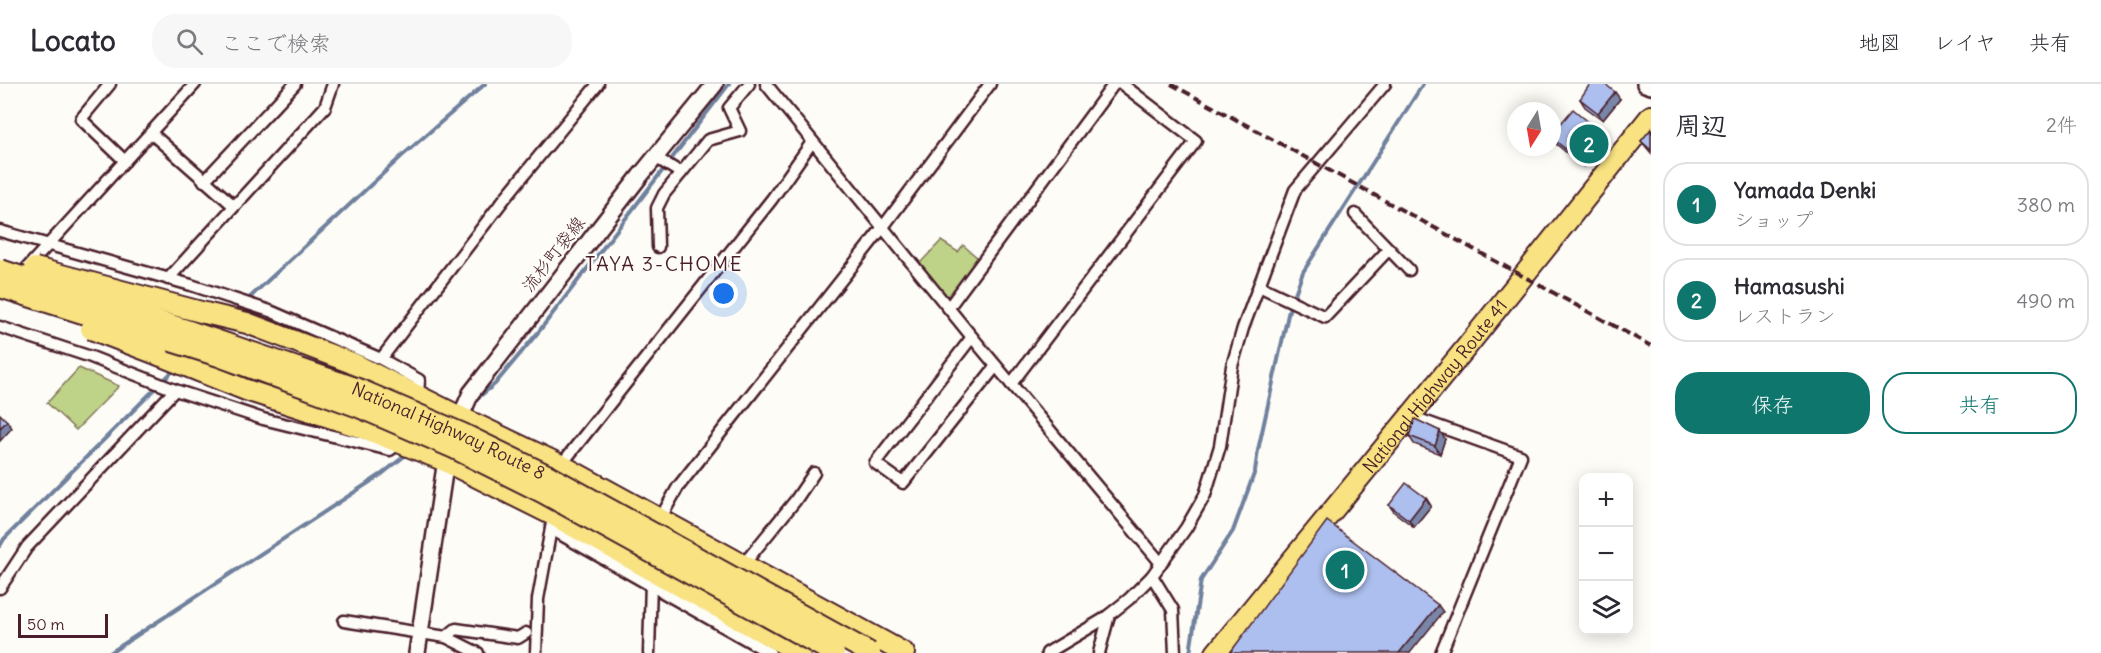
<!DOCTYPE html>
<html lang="ja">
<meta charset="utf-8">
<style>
:root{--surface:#fff;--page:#f7f7f7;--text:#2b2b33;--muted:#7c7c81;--line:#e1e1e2;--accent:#0f766e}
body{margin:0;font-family:Delius,"Klee One",sans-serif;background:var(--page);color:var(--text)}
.controls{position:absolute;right:18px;bottom:18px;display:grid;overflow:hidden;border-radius:12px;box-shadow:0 3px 15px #0003}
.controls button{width:54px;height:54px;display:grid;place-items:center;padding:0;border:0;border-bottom:2px solid var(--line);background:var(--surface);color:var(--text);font:30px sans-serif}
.compass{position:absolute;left:1507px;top:18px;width:54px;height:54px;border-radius:50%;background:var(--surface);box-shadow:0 3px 15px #0003;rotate:191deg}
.scale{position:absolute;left:18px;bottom:15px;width:90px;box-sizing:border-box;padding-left:6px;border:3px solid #4a1f2b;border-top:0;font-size:16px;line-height:21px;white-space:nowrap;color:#4a1f2b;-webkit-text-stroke:4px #fdfcf7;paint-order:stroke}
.you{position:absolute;left:724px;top:210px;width:21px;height:21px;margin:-15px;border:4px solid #fff;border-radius:50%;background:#1a73e8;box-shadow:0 0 0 9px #1a73e833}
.badge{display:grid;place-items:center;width:39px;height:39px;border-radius:50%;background:var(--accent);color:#fff;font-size:20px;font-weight:700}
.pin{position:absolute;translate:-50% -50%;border:3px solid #fff;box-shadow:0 2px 6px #0006}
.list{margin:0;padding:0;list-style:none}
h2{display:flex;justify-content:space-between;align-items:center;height:78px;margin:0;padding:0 24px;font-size:26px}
h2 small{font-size:20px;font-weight:400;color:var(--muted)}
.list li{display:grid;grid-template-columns:39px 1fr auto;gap:18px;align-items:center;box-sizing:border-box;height:84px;margin:0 12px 12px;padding:0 12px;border:2px solid var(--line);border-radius:24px}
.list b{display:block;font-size:22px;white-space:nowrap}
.list p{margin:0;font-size:20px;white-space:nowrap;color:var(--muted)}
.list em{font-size:20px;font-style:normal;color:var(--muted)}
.actions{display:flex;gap:12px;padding:18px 24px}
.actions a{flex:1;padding:14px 0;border:2px solid var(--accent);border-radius:24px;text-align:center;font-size:21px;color:var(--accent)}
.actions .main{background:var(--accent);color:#fff}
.icon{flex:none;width:33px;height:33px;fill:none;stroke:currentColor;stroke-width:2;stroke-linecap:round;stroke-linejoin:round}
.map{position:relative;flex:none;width:1651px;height:569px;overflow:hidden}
header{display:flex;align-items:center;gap:36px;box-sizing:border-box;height:84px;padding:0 30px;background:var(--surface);border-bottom:2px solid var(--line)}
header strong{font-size:28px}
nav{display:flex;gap:33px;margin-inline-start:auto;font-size:21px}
.search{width:420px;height:54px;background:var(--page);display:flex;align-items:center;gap:15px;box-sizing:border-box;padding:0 21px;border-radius:24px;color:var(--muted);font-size:22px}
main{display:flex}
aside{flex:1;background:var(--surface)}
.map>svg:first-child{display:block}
</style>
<header>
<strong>Locato</strong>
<div class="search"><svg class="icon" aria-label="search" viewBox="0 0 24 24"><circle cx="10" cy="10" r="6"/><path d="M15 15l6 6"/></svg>ここで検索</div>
<nav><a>地図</a><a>レイヤ</a><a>共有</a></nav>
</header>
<main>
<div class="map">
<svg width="1651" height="569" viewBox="0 0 1651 569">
<rect width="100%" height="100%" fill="#fdfcf7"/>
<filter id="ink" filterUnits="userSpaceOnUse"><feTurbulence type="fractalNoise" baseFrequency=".0167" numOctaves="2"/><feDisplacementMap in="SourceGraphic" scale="12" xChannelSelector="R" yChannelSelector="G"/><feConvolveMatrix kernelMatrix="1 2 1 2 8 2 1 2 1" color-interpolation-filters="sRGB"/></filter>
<g filter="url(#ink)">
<!-- green -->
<g fill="#bed288" stroke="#84785a" stroke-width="1.5">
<path d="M941,157L958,168L963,161L979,175L954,212L946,211L920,179Z"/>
<path d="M79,284L119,302L76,346L47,319Z"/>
</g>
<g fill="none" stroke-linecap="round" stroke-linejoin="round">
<!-- stream -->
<g stroke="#70819d" stroke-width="4">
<path d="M232,230L403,71L485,0"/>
<path d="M474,317L495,300L540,246L729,0"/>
<path d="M0,462L4,455L175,285"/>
<path d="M110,569L382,390L407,370"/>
<path d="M1190,569L1201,496L1233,447L1255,387L1258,366L1289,226L1303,188L1423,0"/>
</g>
<defs>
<g id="street">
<path d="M110,0L81,35L125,77"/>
<path d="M766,0L972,253L1160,478"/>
<path d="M151,49L234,122"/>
<path d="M655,73L681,89"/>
<path d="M204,97L295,0"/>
<path d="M1355,130L1409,186"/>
<path d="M0,147L191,201L270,227L381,275L419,296L418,311"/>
<path d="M658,163L657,124L664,110L708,56L740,47L729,24L749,0"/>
<path d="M27,184L195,0"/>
<path d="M168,195L325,23L333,0"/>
<path d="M1259,202L1325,233L1389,165"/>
<path d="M949,223L1114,0"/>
<path d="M0,243L91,273L175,306L263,335L390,366L401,358"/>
<path d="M972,253L875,379L903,399L996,282"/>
<path d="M381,275L505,114L598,0"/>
<path d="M1011,300L1196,57L1122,0"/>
<path d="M1410,330L1421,336L1521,372L1441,569"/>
<path d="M561,381L772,115L812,58"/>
<path d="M660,435L678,403L883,143L990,0"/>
<path d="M551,445L770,569"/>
<path d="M743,481L795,417L814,389"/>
<path d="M1152,492L1173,526L1175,569"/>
<path d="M0,504L27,463L175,306"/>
<path d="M344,537L446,553L478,569"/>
<path d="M446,553L456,545L518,554L526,549"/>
<path d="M536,569L538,515L552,439"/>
<path d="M649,569L651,497"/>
<path d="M1047,569L1104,535L1129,515L1152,492L1186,444L1205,411L1220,362L1232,282L1243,244L1295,106L1385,0"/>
<path d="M1099,569L1109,531"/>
</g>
<g id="secondary">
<path d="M1645,0L1651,2"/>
<path d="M457,341L471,309L640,92L715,0"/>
<path d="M417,569L447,369"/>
</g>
<g id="highway">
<path d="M205,229L247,239L352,279L460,333L561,381L904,569"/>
<path d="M159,271L246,306L366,345L445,377L553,431L800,569"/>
<path id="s1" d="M1216,569L1465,265L1651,32"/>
</g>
</defs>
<!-- street casing -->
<use href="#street" stroke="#4a1f2b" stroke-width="15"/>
<!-- secondary casing -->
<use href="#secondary" stroke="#4a1f2b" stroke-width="20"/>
<!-- highway casing -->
<use href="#highway" stroke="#4a1f2b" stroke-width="24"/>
<!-- street -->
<use href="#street" stroke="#fdfcf7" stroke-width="10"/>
<!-- secondary -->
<use href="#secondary" stroke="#fdfcf7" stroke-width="15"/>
<!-- highway -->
<use href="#highway" stroke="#f8e281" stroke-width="20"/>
<!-- rail -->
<path stroke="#4a1f2b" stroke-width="4" stroke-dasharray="9 4.5" stroke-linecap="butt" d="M1171,0L1651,262"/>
<defs>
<g id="highway-bridge">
<path d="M35,184L205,229"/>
<path id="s2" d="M0,186L186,246L358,305L463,350L549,392L870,569"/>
<path d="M0,203L219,272L359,323L454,364L542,408L834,569"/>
<path d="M91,245L159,271"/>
</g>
</defs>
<!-- highway-bridge casing -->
<use href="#highway-bridge" stroke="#4a1f2b" stroke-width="24" stroke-linecap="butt"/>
<!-- highway-bridge -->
<use href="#highway-bridge" stroke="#f8e281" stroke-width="20"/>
</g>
<!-- wall -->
<g fill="#95a4cd" stroke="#4a1f2b" stroke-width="1.5">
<path d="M1580,15H1620L1603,36L1585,23Z"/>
<path d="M1651,45V69L1641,57Z"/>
<path d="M1552,50L1607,57L1584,83L1556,60L1552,55Z"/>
<path d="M1409,352L1445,355L1440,370L1414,360Z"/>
<path d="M1426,414L1431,422L1414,443L1394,428L1389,421Z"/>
</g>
<!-- shaded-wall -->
<g fill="#7986a7" stroke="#4a1f2b" stroke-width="1.5">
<path d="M1615,8L1620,15L1603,36L1598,29Z"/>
<path d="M1602,49L1607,57L1584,83L1579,76Z"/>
<path d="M7,337L12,344L0,357V344Z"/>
<path d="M1440,347L1445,355L1440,370L1435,362Z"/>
<path d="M1426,414L1431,422L1414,443L1409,436Z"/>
<path d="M1438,521L1443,528L1410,569H1399Z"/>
</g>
<!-- building -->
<g fill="#adbfee" stroke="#4a1f2b" stroke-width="1.5">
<path d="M1590,0H1605L1615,8L1598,29L1580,15Z"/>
<path d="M1573,25L1602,49L1579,76L1552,54V50Z"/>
<path d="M1651,45V66L1641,57Z"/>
<path d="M0,330L7,337L0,344Z"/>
<path d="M1415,335L1440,347L1435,362L1409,352Z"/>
<path d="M1406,399L1426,414L1409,436L1389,421Z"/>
<path d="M1327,437L1438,521L1399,569H1230Z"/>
</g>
</g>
<g text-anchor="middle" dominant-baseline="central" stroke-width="4.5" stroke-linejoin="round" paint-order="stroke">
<!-- street labels -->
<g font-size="18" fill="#4a1f2b" stroke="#fdfcf7">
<text transform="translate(553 170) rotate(-52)">流杉町袋線</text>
<text stroke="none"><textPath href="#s1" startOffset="345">National Highway Route 41</textPath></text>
<text stroke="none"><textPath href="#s2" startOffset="477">National Highway Route 8</textPath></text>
</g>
<!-- neighbourhood labels -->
<g font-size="20" letter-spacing="1.5" fill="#4a1f2b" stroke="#fdfcf7">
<text x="664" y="179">TAYA 3-CHOME</text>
</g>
</g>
</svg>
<div class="controls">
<button>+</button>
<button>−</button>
<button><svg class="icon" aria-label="layers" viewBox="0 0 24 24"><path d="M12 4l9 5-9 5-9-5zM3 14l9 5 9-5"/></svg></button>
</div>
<svg class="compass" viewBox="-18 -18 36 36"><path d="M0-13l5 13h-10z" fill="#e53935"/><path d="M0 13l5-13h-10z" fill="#7c7c81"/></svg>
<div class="scale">50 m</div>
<div class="you"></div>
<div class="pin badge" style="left:1345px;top:486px">1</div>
<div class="pin badge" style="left:1589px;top:60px">2</div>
</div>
<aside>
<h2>周辺<small>2件</small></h2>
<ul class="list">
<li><span class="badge">1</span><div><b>Yamada Denki</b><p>ショップ</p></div><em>380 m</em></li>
<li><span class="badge">2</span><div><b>Hamasushi</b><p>レストラン</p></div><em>490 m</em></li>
</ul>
<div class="actions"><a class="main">保存</a><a>共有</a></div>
</aside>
</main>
